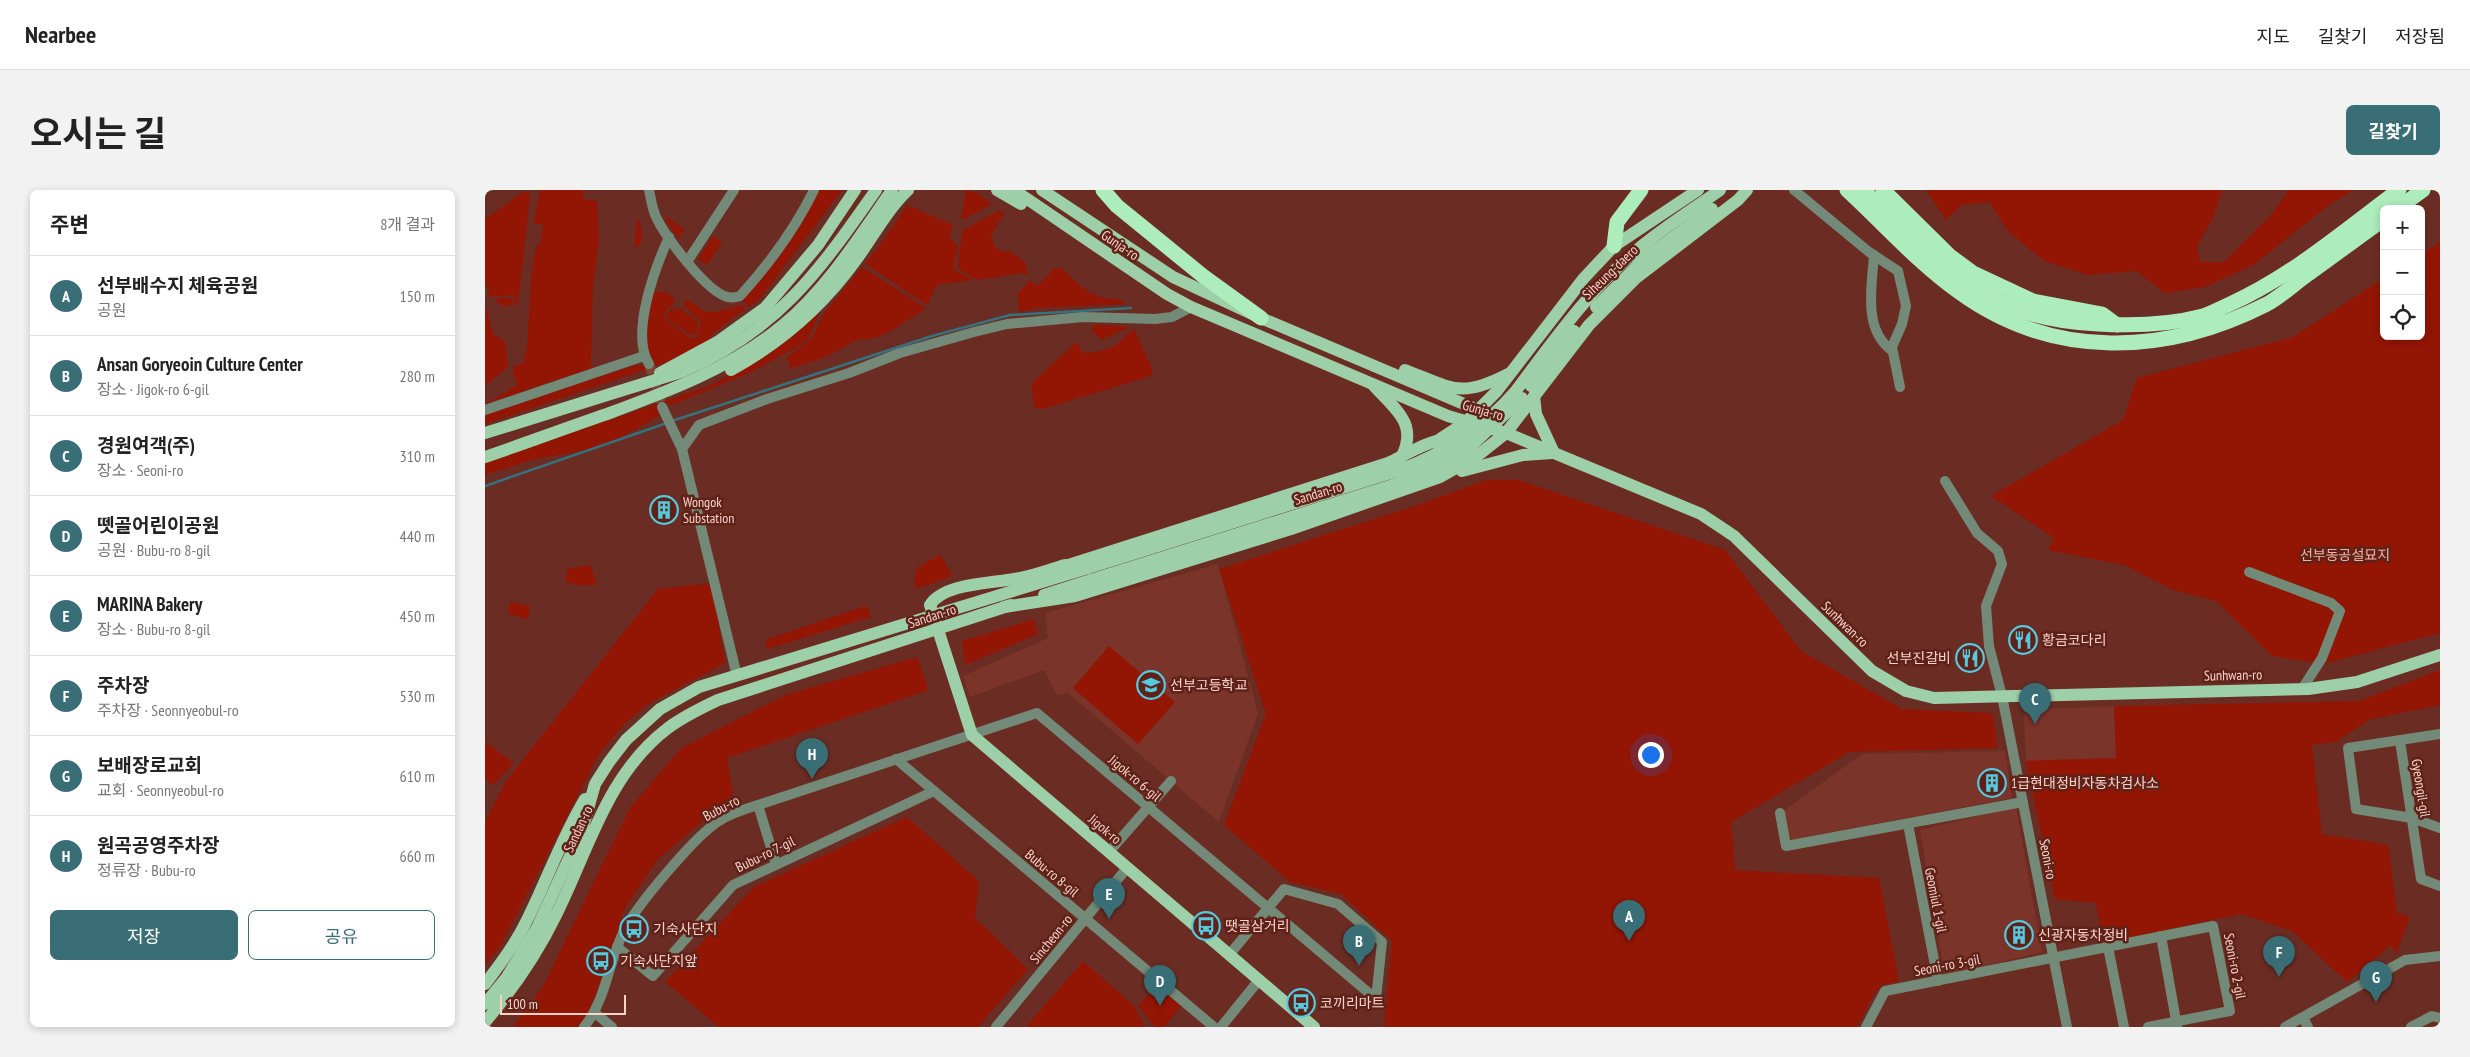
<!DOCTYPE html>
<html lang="ko">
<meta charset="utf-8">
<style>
:root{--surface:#fff;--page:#f2f2f2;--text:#222;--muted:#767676;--line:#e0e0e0;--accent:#396e77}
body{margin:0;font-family:"PT Sans Narrow","Noto Sans KR",sans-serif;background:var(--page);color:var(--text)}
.controls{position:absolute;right:15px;top:15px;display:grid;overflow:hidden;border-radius:8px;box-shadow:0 2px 8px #0003}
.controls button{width:45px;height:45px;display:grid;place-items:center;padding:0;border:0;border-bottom:1px solid var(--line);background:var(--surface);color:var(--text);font:25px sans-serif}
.scale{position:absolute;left:15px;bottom:12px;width:126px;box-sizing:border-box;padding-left:5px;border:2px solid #fad3cb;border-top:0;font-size:14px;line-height:18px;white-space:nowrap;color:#fad3cb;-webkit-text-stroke:4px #5f2219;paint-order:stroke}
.you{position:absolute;left:1165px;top:564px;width:18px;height:18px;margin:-12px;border:4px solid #fff;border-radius:50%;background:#1a73e8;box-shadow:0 0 0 8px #1a73e833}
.badge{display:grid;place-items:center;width:32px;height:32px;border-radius:50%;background:var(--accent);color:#fff;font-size:16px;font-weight:700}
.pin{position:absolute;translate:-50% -41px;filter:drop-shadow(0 1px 2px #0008)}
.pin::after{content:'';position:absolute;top:26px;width:18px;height:15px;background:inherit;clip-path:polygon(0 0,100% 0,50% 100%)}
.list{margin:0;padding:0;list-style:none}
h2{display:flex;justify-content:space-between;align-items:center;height:65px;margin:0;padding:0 20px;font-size:21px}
h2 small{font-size:16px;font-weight:400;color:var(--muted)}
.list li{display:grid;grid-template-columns:32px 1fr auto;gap:15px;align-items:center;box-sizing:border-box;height:80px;padding:0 20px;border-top:1px solid var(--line)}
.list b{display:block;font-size:19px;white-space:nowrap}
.list p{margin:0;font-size:16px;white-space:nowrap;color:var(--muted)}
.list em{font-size:16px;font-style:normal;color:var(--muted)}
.actions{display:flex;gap:10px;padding:15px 20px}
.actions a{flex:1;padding:11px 0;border:1px solid var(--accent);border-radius:8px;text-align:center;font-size:18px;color:var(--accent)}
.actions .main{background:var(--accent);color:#fff}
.icon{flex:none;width:28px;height:28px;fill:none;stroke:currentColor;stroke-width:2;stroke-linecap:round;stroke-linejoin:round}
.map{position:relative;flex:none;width:1955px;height:837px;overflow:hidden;border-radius:8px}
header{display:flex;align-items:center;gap:30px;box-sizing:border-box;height:70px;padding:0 25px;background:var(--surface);border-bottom:1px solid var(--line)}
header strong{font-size:24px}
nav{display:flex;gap:28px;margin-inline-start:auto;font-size:18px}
.intro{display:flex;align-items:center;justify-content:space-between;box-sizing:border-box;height:120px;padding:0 30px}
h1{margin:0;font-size:35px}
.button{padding:12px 22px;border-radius:8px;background:var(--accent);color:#fff;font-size:18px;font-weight:700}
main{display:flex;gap:30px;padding:0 30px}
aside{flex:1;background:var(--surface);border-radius:8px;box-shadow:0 2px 8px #0003}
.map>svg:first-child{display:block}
</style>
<header>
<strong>Nearbee</strong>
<nav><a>지도</a><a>길찾기</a><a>저장됨</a></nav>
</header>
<div class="intro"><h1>오시는 길</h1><a class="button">길찾기</a></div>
<main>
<aside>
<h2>주변<small>8개 결과</small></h2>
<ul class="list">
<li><span class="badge">A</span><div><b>선부배수지 체육공원</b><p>공원</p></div><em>150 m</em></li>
<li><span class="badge">B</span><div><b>Ansan Goryeoin Culture Center</b><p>장소 · Jigok-ro 6-gil</p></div><em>280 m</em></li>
<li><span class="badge">C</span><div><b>경원여객(주)</b><p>장소 · Seoni-ro</p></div><em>310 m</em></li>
<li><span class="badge">D</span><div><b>뗏골어린이공원</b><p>공원 · Bubu-ro 8-gil</p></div><em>440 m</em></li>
<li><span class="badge">E</span><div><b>MARINA Bakery</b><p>장소 · Bubu-ro 8-gil</p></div><em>450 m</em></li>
<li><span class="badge">F</span><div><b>주차장</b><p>주차장 · Seonnyeobul-ro</p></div><em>530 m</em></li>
<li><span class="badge">G</span><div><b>보배장로교회</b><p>교회 · Seonnyeobul-ro</p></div><em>610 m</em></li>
<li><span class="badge">H</span><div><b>원곡공영주차장</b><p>정류장 · Bubu-ro</p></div><em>660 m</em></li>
</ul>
<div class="actions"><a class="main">저장</a><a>공유</a></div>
</aside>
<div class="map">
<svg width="1955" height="837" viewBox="0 0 1955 837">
<rect width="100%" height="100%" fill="#6b2d23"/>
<!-- built -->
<g fill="#7a3429">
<path d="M733,374L773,524L734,632L583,503L572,505L559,480L485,507L478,486L563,448L560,423Z"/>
<path d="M1629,516L1631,568L1541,571L1539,525L1544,519Z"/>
<path d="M1520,561L1527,608L1305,650L1297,622L1377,564Z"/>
<path d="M1531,617L1557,762L1460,786L1435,640Z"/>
</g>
<!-- green -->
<g fill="#931504">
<path d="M57,0H98V9L112,11L114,51L108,94L106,175L109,177L0,214L32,195L27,178L38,173L42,157L46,89L51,56L55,55L58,34H49L54,3Z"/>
<path d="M334,0H357L275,109L263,117L260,112L256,111L289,71Z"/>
<path d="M481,0L492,3L507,14L479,29L476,28Z"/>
<path d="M1441,0H1737L1728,28L1712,56L1715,72H1739L1785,26L1804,0H1868L1845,14L1770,74L1720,97L1680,103L1651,81L1603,85L1559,71L1523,41L1504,12L1476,15L1461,30Z"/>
<path d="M38,2L44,3L45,8L33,113L29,117L30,108L27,105L4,107V100L0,95V29Z"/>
<path d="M422,15L468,35L464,47L473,56L468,79L488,90L452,95L442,115L380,74L400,48Z"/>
<path d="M515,20L519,23L506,46L509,56L515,61H524L540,72L543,85L536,83L492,90L472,78L478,40Z"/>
<path d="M181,27L199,39L194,49L180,30Z"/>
<path d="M152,29C158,33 157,46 156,54L149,58Z"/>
<path d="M228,46L237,52L222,75L213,69Z"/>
<path d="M1955,52V443L1838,474L1787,466L1731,411L1688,400L1639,375L1563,360L1569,348L1506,306L1638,230L1652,188L1808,147L1899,88V146H1936V64Z"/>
<path d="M377,77L441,118C423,129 395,154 373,149L343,166L304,179L305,174L301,168L327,148L339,123Z"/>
<path d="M577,78C593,95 610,111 634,109L641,114L553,118L534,122L533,103L544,91L554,95L568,79Z"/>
<path d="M168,102H181L190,108L188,115L183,117L178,127L205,148H211L216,132L199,116L200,110C209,111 214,120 222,122C229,124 247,116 258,115L260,119L226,145V149L183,172L170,176L163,165L162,137Z"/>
<path d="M23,107L29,111L26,115L18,116L12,113V109Z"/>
<path d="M0,114L8,144L20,151L23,177L0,196Z"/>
<path d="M187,118L196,119L211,130L213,138L210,145H205L181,128V124Z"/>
<path d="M335,122L323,149L312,157L266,182L187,215L183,214L174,218L173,227L120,256L47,270L0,285V272L224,196L281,165Z"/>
<path d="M610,134L645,137L617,150L607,141Z"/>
<path d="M649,139L668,181L666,186L558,219L550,218L546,197L548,192L591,152L598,163C607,163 624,160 631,155C638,150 641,144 649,139Z"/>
<path d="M150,175L159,176L162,179L0,234V225Z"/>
<path d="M1001,290H1034L1240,360L1316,461L1417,519L1507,523L1513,558L1364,562L1246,632L1250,680L1394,688L1414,792L1397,795L1390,802L1372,837H899L907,751L856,704L805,692L739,635L781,524L734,379L933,315Z"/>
<path d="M456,365L467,386L431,399C426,374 437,375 456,365Z"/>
<path d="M105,375L112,394L97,396L81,392L82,379Z"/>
<path d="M227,393L240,473L163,514L139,534L114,564L15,757L0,775V632L21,591L173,399Z"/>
<path d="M25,412L45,416L43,429L23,424Z"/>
<path d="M380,416L382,417L386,427L282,459L280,450Z"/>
<path d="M549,429L553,444L480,475L477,451Z"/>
<path d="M624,456L690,512L653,554L588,498Z"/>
<path d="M432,467L444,500L242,568L248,605L172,670L140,718L104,824L92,837H28L57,798L145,618L196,558L303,504Z"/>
<path d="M1955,480V515L1886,529L1850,552L1827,555L1837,644L1903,655L1912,723L1925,727L1911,764L1906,755L1862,792L1807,741L1756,724L1618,753L1611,713L1570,709L1541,571L1631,568L1629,516L1874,511Z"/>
<path d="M0,552L29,573L8,595L0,589Z"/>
<path d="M422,627L494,691L490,728L543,779L493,837H234L180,792L269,697Z"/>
<path d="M598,771L649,816L660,837H541Z"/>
<path d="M671,795L696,816L679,837H670L653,816Z"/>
</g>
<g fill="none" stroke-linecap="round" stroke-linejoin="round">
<!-- stream -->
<g stroke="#33727e" stroke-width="2.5">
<path d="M187,231L447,146L525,125L646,118"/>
<path d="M0,296L182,233"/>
</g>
<!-- minor-tunnel -->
<path stroke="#80463c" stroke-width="10" stroke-dasharray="10 5" stroke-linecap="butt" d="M164,174L177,217"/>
<!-- minor -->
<g stroke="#728a77" stroke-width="10">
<path d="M164,0C166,9 167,18 171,27C180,46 222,103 243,107C247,108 252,107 255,106C284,74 310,39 329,0"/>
<path d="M1309,0L1384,62L1413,81L1421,116L1417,134L1407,157L1415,197"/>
<path d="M1389,65C1387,95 1378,138 1405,159"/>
<path d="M202,72L249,0"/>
<path d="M164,174C145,144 170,78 184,47"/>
<path d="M177,217L197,259L252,486"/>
<path d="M0,220L159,166"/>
<path d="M197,259L214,235L282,209L364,183L415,163L489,142L522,134L598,127L670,129L687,127L706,117"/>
<path d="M1460,291L1492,343L1513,361L1517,374L1501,416L1504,456L1517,506L1582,837"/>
<path d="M1764,382L1846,413L1855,421L1837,468L1817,499"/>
<path d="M1955,544L1863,558L1871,619L1927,628L1955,638"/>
<path d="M1915,551L1936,689L1955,696"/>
<path d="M411,569L729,837"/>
<path d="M273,615L291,674"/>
<path d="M1295,623L1301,656L1538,612"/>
<path d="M1423,634L1453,791"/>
<path d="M624,662L686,591"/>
<path d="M1676,746L1692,836"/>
<path d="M132,757L168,786L248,695L449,601"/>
<path d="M1623,757L1639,837"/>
<path d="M744,765L799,699L853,714L897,752L891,809"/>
<path d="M110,823L127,837"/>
<path d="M1818,828L1823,837"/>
<path d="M99,837C121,810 123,774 138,743C149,718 211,645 234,631C246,623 260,619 273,615L552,523L891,809"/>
<path d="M511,837L642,678"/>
<path d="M736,837L774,790"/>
<path d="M1381,837L1400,801L1728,736L1745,821L1663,837"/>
<path d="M1800,837L1920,770L1955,766"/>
<path d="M1926,837L1947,826L1955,828"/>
</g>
<!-- major -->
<g stroke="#9dd0a8" stroke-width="12">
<path d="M512,0L536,14"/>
<path d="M529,0L682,104L706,117L963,226L1021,243L1216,324L1249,346L1387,481L1421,501L1449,508L1823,499L1872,492L1955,465"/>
<path d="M557,0L688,87L776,128L986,217L1011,235"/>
<path d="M1111,117L1161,67L1227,19"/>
<path d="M246,180C295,153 338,116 371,70C388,47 402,20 423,0"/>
<path d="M920,180C967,198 975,209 1023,184"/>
<path d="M175,183L234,151L280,118L333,55L370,0"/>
<path d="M889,196C910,219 934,234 916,268"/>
<path d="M1046,196L1089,141"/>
<path d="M1030,202C1067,153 1104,100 1152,60C1178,38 1207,20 1235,0"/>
<path d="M1049,206L1051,224L1069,263"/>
<path d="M0,243L196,182C292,141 333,83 391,0"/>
<path d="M955,249L981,232L1011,202L1099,88L1129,56L1213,0"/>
<path d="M0,267C41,253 81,238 122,224C184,201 246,178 297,136C342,99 374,47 407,0"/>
<path d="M977,281L1038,265L1067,263"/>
<path d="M580,375C566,379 553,384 539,387C513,394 461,391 445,415L487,545L829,837"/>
<path d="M574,378L903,273C920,266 965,235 978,257"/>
<path d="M559,405L606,390"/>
<path d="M519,417L590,406L806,339L955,287L992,266L1021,243L1104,135L1151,88L1253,10L1262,0"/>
<path d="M0,794C16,773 31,753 42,730C62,690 77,647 100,609"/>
<path d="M0,814L22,787L52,738L97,640L110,594L124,572L141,550L175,519L214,497L603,378"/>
<path d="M0,832C28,799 52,764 71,725C104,659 122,584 183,538C199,526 216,518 233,510L526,415"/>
</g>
<!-- highway -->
<g stroke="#adecbb" stroke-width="15">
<path d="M618,0L632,16L718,86L776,128"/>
<path d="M1362,0C1399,34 1433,73 1474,102C1569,171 1682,165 1782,114C1795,107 1807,96 1819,87C1846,68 1872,48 1899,29"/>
<path d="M1378,0C1412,31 1444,67 1482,93C1523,121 1564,132 1613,134C1647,136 1684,135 1718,126C1727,123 1736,118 1745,114C1807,86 1860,40 1914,0"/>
<path d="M1398,0L1465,66L1488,83L1548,111L1617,124L1632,135"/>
<path d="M1912,19L1938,0"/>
<path d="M1129,56L1132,32L1156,0"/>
</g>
<!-- major-bridge -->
<g stroke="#9dd0a8" stroke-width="12">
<path d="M603,378L915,280C960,263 998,239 1030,202"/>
<path d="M606,390L905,296L945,280L986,256L1037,208"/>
</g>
</g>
<!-- icons -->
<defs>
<symbol id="building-ring" viewBox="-11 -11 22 22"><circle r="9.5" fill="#5f2219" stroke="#55cade" stroke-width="1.5"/><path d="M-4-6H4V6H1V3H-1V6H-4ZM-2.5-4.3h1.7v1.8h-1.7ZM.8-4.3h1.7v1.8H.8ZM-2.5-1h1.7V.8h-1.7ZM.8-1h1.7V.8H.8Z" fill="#55cade"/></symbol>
<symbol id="restaurant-ring" viewBox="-11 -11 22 22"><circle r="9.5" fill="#5f2219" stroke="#55cade" stroke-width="1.5"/><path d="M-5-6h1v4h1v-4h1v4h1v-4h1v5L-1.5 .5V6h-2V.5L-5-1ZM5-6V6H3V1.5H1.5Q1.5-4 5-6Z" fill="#55cade"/></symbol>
<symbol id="school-ring" viewBox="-11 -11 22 22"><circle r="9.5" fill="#5f2219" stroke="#55cade" stroke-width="1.5"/><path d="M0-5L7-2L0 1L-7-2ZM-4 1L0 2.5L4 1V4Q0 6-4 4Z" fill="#55cade"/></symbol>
<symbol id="bus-ring" viewBox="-11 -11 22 22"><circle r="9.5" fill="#5f2219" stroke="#55cade" stroke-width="1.5"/><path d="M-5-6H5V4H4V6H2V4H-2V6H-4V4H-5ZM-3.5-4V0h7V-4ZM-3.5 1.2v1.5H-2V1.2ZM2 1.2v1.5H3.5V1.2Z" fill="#55cade"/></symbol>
</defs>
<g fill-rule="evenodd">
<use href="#building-ring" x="163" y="304" width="32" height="32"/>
<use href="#restaurant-ring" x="1522" y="434" width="32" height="32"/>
<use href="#restaurant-ring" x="1469" y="452" width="32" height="32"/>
<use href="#school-ring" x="650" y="479" width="32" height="32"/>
<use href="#building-ring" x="1491" y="577" width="32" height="32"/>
<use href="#bus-ring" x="705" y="720" width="32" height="32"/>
<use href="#bus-ring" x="133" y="723" width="32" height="32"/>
<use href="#building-ring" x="1518" y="729" width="32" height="32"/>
<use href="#bus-ring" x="100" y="755" width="32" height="32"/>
<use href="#bus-ring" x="800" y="797" width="32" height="32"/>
</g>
<g text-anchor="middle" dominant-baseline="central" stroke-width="5" stroke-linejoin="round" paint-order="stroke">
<!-- street labels -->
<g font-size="14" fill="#fad3cb" stroke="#5f2219">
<text transform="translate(635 55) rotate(34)">Gunja-ro</text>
<text transform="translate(1125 82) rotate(-44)">Siheung-daero</text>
<text transform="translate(998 220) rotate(16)">Gunja-ro</text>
<text transform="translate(833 303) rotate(-17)">Sandan-ro</text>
<text transform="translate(447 426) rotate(-18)">Sandan-ro</text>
<text transform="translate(1360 434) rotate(44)">Sunhwan-ro</text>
<text transform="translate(1748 485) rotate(-1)">Sunhwan-ro</text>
<text transform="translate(650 588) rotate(40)">Jigok-ro 6-gil</text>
<text transform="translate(1936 598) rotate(81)">Gyeongil-gil</text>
<text transform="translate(236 618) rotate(-28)">Bubu-ro</text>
<text transform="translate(93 639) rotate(-65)">Sandan-ro</text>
<text transform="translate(620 639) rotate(40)">Jigok-ro</text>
<text transform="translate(280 664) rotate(-26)">Bubu-ro 7-gil</text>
<text transform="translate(1563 669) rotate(79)">Seoni-ro</text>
<text transform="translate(567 683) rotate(40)">Bubu-ro 8-gil</text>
<text transform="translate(1451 710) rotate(79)">Geomiul 1-gil</text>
<text transform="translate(566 749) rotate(-51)">Sincheon-ro</text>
<text transform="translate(1462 775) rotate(-11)">Seoni-ro 3-gil</text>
<text transform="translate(1750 776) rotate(79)">Seoni-ro 2-gil</text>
</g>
<!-- poi labels -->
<g font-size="14" fill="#fad3cb" stroke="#5f2219" text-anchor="start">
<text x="198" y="312">Wongok<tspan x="198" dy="16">Substation</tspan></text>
<text x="1557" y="450">황금코다리</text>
<text x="1466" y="468" text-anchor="end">선부진갈비</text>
<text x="685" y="495">선부고등학교</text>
<text x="1526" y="593">1급현대정비자동차검사소</text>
<text x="740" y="736">땟골삼거리</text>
<text x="168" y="739">기숙사단지</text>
<text x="1553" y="745">신광자동차정비</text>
<text x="135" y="771">기숙사단지앞</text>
<text x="835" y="813">코끼리마트</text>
</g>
<!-- park labels -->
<g font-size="14" fill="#f3b1a5" stroke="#5f2219">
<text x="1860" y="365">선부동공설묘지</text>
</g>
</g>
</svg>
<div class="controls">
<button>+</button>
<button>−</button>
<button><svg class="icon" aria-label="locate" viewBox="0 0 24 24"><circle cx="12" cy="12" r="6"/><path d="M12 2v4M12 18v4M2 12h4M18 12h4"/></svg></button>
</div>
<div class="scale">100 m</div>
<div class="you"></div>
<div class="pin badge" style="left:1144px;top:751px">A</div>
<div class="pin badge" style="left:874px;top:776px">B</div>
<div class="pin badge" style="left:1550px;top:534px">C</div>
<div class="pin badge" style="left:675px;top:816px">D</div>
<div class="pin badge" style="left:624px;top:729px">E</div>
<div class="pin badge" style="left:1794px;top:787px">F</div>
<div class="pin badge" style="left:1891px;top:812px">G</div>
<div class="pin badge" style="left:327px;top:589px">H</div>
</div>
</main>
